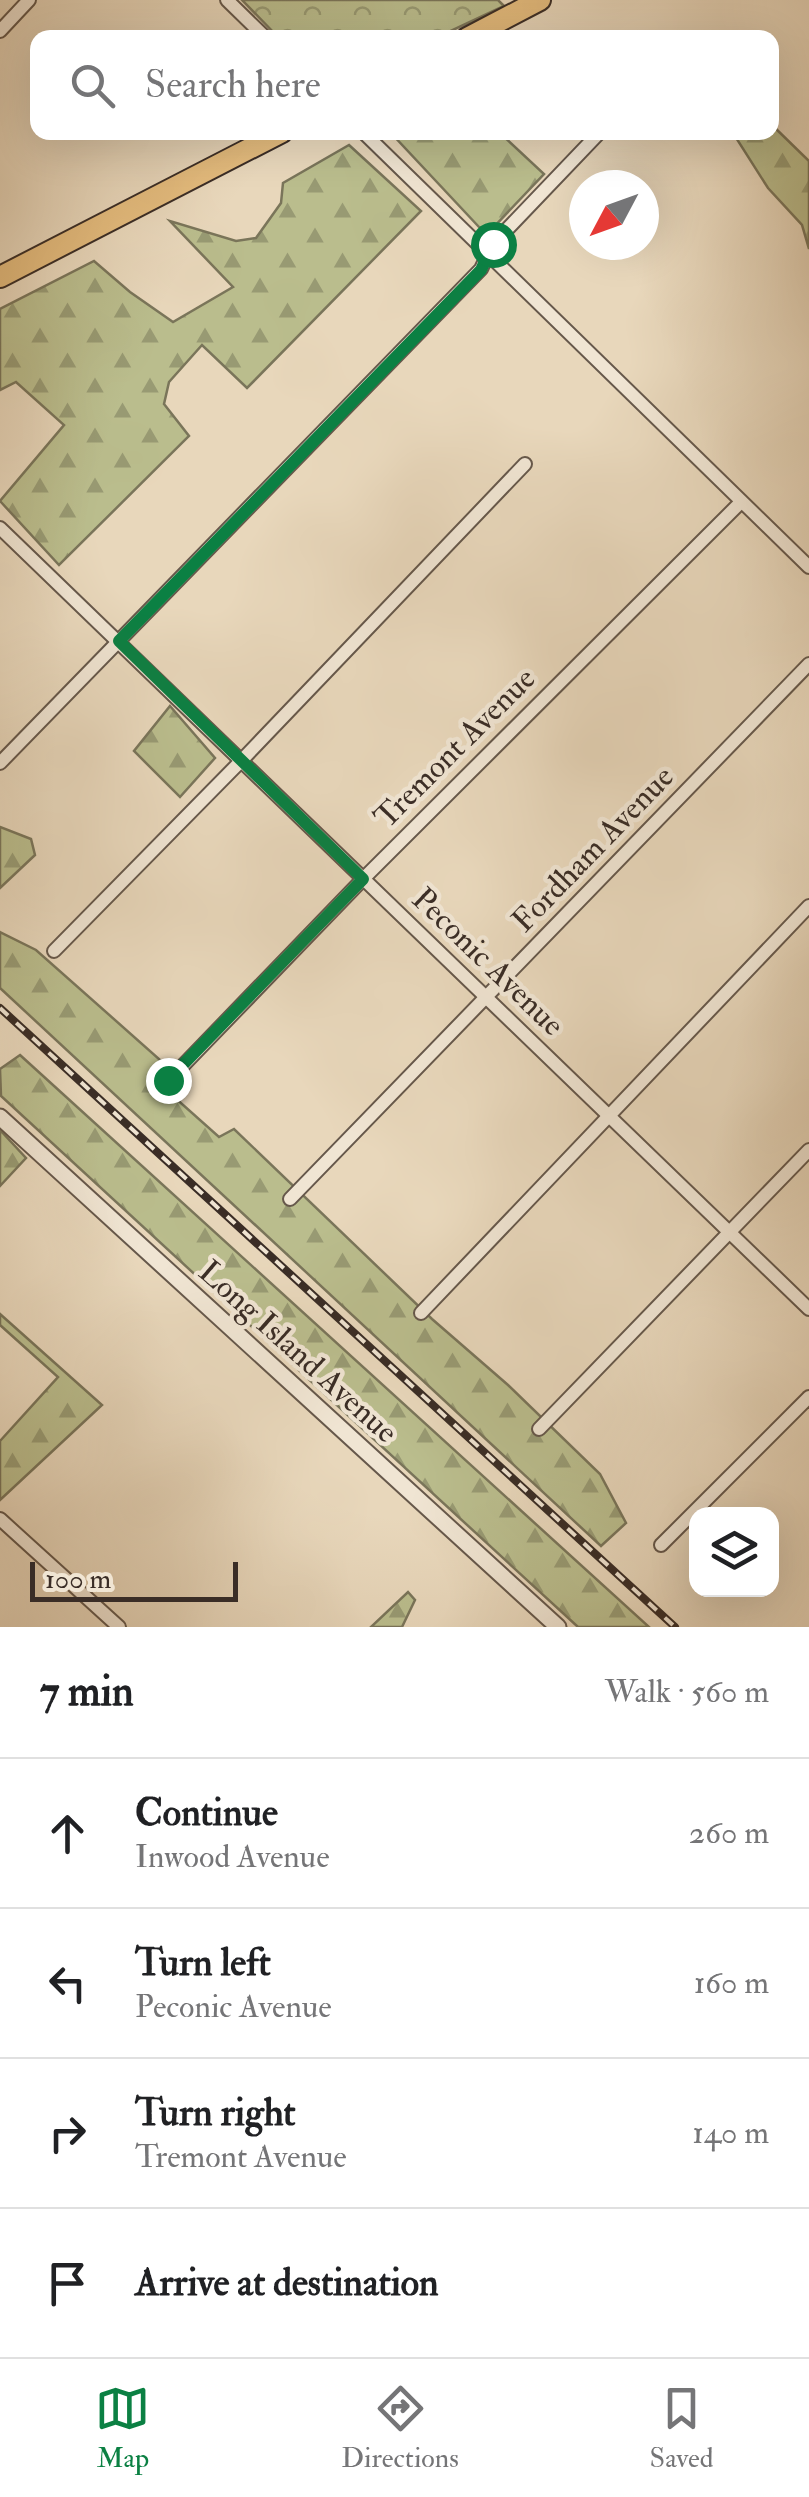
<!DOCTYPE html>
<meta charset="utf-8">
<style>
:root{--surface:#fff;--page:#f2f2f2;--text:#202124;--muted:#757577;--line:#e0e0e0;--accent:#0b8043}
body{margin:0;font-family:"IM FELL Double Pica",serif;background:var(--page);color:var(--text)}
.controls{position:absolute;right:30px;bottom:30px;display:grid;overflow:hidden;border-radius:20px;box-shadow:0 10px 40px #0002}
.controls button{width:90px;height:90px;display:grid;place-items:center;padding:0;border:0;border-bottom:2px solid var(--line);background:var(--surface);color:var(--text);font:50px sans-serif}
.compass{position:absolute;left:569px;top:170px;width:90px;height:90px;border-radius:50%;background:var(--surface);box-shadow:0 10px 40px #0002;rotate:229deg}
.scale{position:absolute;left:30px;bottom:25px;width:208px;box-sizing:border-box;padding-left:10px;border:5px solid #3a2d26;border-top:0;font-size:28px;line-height:35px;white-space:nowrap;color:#3a2d26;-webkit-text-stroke:8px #f0e5d3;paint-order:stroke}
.stop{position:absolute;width:30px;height:30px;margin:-22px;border:8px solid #0b8043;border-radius:50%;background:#fff}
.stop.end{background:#0b8043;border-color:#fff;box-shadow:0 2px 10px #0008}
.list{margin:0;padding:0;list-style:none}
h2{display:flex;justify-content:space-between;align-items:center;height:130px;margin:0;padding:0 40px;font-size:42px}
h2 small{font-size:32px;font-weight:400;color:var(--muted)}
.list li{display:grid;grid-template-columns:65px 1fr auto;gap:30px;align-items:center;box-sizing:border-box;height:150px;padding:0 40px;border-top:2px solid var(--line)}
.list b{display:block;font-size:38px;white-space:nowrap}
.list p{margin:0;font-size:32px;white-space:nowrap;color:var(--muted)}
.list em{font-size:32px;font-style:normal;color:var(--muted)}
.icon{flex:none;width:55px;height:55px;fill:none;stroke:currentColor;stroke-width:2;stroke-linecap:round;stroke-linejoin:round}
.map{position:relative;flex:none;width:809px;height:1627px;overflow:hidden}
.search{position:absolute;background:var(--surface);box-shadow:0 10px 40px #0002;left:30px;right:30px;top:30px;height:110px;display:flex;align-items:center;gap:25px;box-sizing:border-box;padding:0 35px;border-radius:20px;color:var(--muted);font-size:38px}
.sheet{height:730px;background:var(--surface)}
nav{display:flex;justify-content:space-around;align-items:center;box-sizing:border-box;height:140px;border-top:2px solid var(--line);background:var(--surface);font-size:28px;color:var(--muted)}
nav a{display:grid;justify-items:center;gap:5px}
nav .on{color:var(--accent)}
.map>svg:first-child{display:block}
</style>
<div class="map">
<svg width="809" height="1627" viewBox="0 0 809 1627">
<defs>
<pattern id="forest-firs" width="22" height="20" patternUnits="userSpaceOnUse" patternTransform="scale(2.5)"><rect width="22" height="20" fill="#babd8d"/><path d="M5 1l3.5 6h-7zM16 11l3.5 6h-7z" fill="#989a73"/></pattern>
<pattern id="park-crowns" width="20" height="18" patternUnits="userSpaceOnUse" patternTransform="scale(2.5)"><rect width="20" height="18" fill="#babd8d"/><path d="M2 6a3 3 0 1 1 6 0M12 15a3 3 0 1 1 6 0" fill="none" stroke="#989a73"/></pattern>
</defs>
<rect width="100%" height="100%" fill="#e8d7bb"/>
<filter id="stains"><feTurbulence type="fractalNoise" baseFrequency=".002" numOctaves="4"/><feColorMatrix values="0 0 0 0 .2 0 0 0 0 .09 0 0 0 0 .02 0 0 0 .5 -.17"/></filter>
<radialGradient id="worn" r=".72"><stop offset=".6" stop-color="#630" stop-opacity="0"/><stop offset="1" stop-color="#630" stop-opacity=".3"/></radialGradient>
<!-- forest -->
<g fill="url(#forest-firs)" stroke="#7a755a" stroke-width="2.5">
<path d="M772,125L809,161V249L802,225L768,188L733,133L772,132Z"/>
<path d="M391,133H500L544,174L490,231L479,227Z"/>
<path d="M349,145L421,211L247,388L202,345L169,382L164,404L189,436L59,565L0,501L64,425L16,382L0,390V309L94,261L130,292L173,322L233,287L170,221L236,241L256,238L281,203L283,183Z"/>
<path d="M170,706L215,758L180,797L134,751Z"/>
<path d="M0,827L31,839L35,855L0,888Z"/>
<path d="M0,932L36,950L168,1067L155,1080L219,1137L234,1129L432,1319L508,1385L600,1474L626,1523L601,1546L0,988Z"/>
<path d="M20,1055L649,1627H578L1,1096L0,1069Z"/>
<path d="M0,1130L26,1158L0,1186Z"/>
<path d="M0,1314L102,1405L0,1500V1441L58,1377L0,1325Z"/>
<path d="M408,1592L415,1600L402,1627H371Z"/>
</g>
<!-- park -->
<path fill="url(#park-crowns)" stroke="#7a755a" stroke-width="2.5" d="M242,0H498L504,6L438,37L279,38Z"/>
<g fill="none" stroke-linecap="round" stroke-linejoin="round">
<defs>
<g id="minor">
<path d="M227,0L266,38"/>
<path d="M0,31L29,0"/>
<path d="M363,132L809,567"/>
<path d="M0,528L809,1309"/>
<path d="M0,763L481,269L493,244L600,132"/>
<path d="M54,951L241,761L525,464"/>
<path d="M169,1080L363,879L741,502"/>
<path d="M290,1199L809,664"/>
<path d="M421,1313L809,906"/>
<path d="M539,1429L809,1150"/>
<path d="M0,1519L119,1627"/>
<path d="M661,1545L809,1397"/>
</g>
<path id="tertiary" d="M0,1117L558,1627"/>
<g id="primary">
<path d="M467,38L540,0"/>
<path d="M0,277L282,132"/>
</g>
</defs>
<!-- minor casing -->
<use href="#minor" stroke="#66584b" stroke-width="16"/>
<!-- tertiary casing -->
<use href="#tertiary" stroke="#66584b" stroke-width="19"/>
<!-- primary casing -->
<use href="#primary" stroke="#3a2d26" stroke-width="24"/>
<!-- minor -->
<use href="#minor" stroke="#f0e5d3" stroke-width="12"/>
<!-- tertiary -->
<use href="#tertiary" stroke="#f0e5d3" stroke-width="15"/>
<!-- primary -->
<use href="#primary" stroke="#e4bc7e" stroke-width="20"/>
<defs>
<path id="rail" d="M0,1008L675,1627"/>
</defs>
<!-- rail casing -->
<use href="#rail" stroke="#3a2d26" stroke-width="8"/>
<!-- rail -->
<use href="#rail" stroke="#f0e5d3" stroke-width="4" stroke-dasharray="11" stroke-linecap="butt"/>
</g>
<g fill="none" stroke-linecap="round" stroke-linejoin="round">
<!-- route -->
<path stroke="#0b8043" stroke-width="12" d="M168,1080L363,879L119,641L481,270L493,244"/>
</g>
<g text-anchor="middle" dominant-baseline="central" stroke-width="9" stroke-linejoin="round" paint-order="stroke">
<!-- street labels -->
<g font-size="32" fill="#3a2d26" stroke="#f0e5d3">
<text transform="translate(455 748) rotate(-45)">Tremont Avenue</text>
<text transform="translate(593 849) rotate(-46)">Fordham Avenue</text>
<text transform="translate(488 962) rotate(44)">Peconic Avenue</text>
<text transform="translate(298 1352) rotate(42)">Long Island Avenue</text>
</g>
</g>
<rect width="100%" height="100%" filter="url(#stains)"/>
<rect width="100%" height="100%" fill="url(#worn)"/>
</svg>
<div class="controls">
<button><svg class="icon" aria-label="layers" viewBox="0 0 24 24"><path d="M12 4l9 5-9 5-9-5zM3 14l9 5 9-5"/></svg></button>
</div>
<svg class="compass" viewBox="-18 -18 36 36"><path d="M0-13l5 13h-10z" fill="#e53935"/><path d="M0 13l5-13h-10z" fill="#757577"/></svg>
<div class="scale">100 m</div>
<div class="stop" style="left:493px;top:244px"></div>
<div class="stop end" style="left:168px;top:1080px"></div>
<div class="search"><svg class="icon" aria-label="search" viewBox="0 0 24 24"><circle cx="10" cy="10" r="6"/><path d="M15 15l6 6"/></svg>Search here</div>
</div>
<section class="sheet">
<h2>7 min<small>Walk · 560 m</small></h2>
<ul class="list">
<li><svg class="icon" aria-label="ahead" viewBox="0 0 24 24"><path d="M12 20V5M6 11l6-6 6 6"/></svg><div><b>Continue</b><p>Inwood Avenue</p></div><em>260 m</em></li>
<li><svg class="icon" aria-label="left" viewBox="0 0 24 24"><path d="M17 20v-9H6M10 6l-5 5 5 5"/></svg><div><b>Turn left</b><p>Peconic Avenue</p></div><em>160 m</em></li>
<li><svg class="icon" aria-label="right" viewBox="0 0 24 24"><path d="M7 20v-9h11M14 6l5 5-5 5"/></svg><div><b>Turn right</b><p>Tremont Avenue</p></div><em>140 m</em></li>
<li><svg class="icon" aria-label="arrive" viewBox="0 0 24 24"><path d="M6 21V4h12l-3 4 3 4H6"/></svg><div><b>Arrive at destination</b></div></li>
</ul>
</section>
<nav>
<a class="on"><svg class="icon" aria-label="map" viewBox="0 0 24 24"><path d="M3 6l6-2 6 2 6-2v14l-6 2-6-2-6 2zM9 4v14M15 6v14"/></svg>Map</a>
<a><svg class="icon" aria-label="directions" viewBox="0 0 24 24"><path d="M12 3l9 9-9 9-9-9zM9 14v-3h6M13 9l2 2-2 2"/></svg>Directions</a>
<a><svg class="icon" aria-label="saved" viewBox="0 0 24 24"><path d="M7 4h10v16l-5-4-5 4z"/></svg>Saved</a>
</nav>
